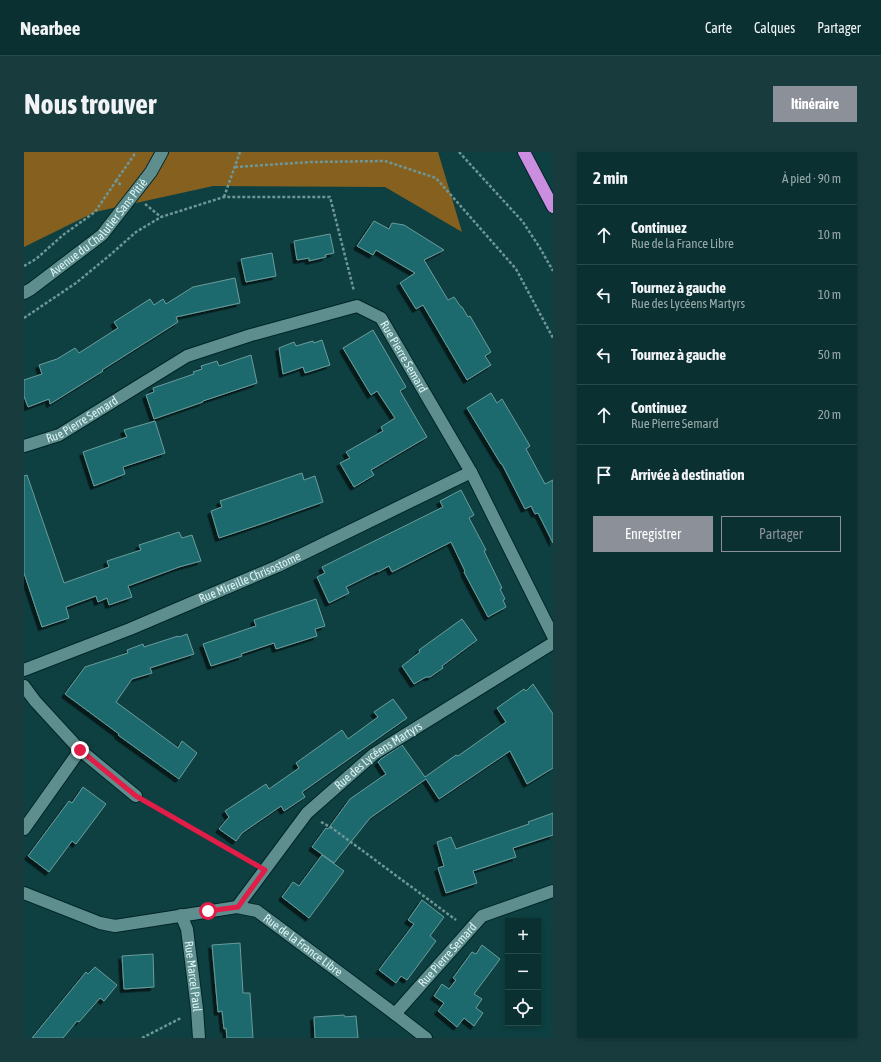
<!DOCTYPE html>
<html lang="fr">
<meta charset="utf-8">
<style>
:root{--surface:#0a3031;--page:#183c3d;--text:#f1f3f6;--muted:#99a9ab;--line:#2a4b4d;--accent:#8c9099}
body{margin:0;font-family:"Asap Condensed",sans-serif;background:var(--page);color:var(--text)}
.controls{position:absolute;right:12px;bottom:12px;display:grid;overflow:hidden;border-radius:0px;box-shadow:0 2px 6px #0003}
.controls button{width:36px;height:36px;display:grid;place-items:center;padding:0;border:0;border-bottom:1px solid var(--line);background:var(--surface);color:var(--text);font:20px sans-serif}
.stop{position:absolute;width:12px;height:12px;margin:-9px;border:3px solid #e11d48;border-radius:50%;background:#fff}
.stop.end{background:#e11d48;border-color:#fff;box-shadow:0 1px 4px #0008}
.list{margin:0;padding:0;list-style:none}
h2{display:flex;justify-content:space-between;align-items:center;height:52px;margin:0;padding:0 16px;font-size:17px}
h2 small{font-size:13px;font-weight:400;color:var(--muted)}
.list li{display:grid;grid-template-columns:26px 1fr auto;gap:12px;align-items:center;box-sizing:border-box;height:60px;padding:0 16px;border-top:1px solid var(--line)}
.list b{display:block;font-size:15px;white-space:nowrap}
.list p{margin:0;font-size:13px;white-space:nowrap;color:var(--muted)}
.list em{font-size:13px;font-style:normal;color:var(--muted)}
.actions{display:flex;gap:8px;padding:12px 16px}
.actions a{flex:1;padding:9px 0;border:1px solid var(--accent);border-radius:0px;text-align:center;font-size:14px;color:var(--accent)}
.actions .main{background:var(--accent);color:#fff}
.icon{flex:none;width:22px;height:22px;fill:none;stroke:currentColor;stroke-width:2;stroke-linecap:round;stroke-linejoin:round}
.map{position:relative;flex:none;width:529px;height:886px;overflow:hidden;border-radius:0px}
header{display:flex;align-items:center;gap:24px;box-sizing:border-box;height:56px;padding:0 20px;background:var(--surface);border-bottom:1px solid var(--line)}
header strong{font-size:19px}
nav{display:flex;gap:22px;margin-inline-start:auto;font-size:14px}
.intro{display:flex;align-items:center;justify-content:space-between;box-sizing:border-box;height:96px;padding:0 24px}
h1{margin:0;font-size:28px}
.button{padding:10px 18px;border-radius:0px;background:var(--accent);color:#fff;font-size:14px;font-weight:700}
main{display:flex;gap:24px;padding:0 24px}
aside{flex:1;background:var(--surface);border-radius:0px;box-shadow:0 2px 6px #0003}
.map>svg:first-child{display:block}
</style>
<header>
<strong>Nearbee</strong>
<nav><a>Carte</a><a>Calques</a><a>Partager</a></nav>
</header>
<div class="intro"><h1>Nous trouver</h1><a class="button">Itinéraire</a></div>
<main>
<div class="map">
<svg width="529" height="886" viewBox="0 0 529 886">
<defs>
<filter id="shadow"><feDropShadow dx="-3.5" dy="3.5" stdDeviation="0" flood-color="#0009"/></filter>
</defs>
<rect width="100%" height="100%" fill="#0e4041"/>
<!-- forest -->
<path fill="#85601f" d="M0,0H414L438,80L361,35L189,34L71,60L0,95Z"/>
<!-- building -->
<g fill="#1a6b6d" stroke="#6c9b9c" filter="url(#shadow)">
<path d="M350,69L365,77L368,71L380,73L420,98L400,108L424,148L430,145L437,155H438L444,165L446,164L467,200L461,204L467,213L443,228L399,153L392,157L376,131L391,121L352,98L349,103L333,94Z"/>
<path d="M306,82L310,101L301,103L302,105L285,109V106L273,108L270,89Z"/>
<path d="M248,101L252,124L222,130L217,107Z"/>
<path d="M211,126L216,151L152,165L154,170L78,218L79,219L26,252L25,247L4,255L0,244V228L18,222L15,213L33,207L51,196L55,201L94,176L90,170L126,147L130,153L139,147L142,152L169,135Z"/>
<path d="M349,178L382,235L376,239L403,285L347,318L350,323L330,335L316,311L326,306L322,300L359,279L357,275L371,266L353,239L347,243L319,196Z"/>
<path d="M298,188L306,213L281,221L279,215L259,222L255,196L270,190L272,194L289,189L290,191Z"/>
<path d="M227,203L233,231L179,249V250L130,267L122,243L130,240L129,236L170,222L169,220L178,217L177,214L193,209L195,214Z"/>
<path d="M467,241L473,251L478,247L506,294L502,297L521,332L529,328V391L514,361L511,362L507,354L501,357L478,312H477L443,256Z"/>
<path d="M131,269L141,301L99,315L101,322L70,334L59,300L103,285L100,278Z"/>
<path d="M278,321L280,328L291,324L299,350L237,372L195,386L187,359L198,355L196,349Z"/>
<path d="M3,323L40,431L85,415L83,409L117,398L115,393L155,380L158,386L168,383L177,409L155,415L104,434L108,445L85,453L83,446L74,450L72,444L42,455L45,466L18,475L0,421V324Z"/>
<path d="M437,338L450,363L445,366L462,398L460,399L478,436L476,437L481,447L479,448L482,455L464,465L440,420L441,419L427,390L368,420L365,414L354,420V419L322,435L325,441L305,451L293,425L301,421L298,415L419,355L416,349Z"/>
<path d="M292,447L301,474L291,477L293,484L252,497L250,491L217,502L218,504L187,514L179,492L232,474L230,468Z"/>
<path d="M438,467L453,488L418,514L419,516L406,525H402L390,532L378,514L396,500L395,498Z"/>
<path d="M163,482L170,502L126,516L128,521L108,527L92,550L154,596L158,589L173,601L155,627L94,583L95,582L41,542L61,515L104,501L103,498L119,492L120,495L154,484L155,485Z"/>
<path d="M509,532L529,562V616L503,632L486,599L415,647L402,627L346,666L310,711L288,695L302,676L304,677L326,647L362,622L354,610L357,607L378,593L401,625L432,603L434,604L482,570L473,556L500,537L502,539Z"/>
<path d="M369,547L383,566L278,640L281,645L260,659L257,654L218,681L212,689L195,677L205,665L201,659L242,632L245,637L275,616L272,611L318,578L324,587L354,565L350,560Z"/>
<path d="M59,635L82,652L52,692L48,689L25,720L4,704L45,649L48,651Z"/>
<path d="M529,661V683L489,696L492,705L449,719L453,731L422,741L414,716L420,714L413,690L427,685L432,697L505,672L504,670Z"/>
<path d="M298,703L320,719L285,766L258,745L269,730L275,734Z"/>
<path d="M398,748L420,765L406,784L412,789L383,828L377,824L372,831L355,818L390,772L384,768Z"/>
<path d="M216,791L219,841H226L229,886H203L202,876L200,877L198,859L194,860L188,793Z"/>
<path d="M458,793L476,807L450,842L458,847L452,856L459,861L450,874L440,866L433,875L414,859L420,851L410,844L418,832L425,837L432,828L429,826L448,800L452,802Z"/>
<path d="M129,802L130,835L100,837L98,804Z"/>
<path d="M71,815L93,833L80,849L76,846L55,870L53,869L39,886H8L62,820L64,822Z"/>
<path d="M320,863L321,865L332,864L334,886H291L290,865Z"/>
</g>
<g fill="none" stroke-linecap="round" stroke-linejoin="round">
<defs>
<g id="minor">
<path id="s1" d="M0,141L7,137L78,83L127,20L138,0"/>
<path id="s2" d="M0,294L35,283L163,204L227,183L333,154L357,166L447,320L529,484"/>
<path id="s3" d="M0,518L106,477L254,414L447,320"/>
<path d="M0,534L11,549L56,598"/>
<path d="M0,677L56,598L112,644"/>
<path id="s4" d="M0,741L76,771L91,774L213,755L233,759L371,862L402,886"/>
<path id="s5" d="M213,755L283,661L350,602L529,491"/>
<path id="s6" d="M157,763L163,777L173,857L175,886"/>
<path id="s7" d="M371,862L458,764L529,739"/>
</g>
<path id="highway" d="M500,0L529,55"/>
</defs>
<!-- minor casing -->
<use href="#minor" stroke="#002526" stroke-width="14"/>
<!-- highway casing -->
<use href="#highway" stroke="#002526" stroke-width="14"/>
<!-- path -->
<g stroke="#6f9696" stroke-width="2.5" stroke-dasharray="3 2" stroke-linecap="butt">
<path d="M435,0L499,70L516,96L529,119"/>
<path d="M211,15L287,10L361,9L412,26L492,117L529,186"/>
<path d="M92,29L112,0"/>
<path d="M200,45L216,0"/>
<path d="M121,52L137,65"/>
<path d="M0,114L12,107L39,83L71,60L92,29L97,33"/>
<path d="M0,166L52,131L86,103L112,80L137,65L200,45H306L330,139"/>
<path d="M125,651L226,710"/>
<path d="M297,670L308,676L432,768"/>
<path d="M118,886L157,866"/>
</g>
<!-- minor -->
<use href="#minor" stroke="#5f8e8f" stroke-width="12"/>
<!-- highway -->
<use href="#highway" stroke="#cb8ddf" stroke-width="12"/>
</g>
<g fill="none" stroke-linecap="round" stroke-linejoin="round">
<!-- route -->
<path stroke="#e11d48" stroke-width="5" d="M56,598L112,644L241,718L214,755L184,759"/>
</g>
<g text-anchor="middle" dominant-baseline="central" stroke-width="3.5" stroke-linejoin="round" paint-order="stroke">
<!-- street labels -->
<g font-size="12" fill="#dcf5f5" stroke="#0f2323">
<text stroke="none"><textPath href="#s1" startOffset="100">Avenue du Chalutier Sans Pitié</textPath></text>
<text stroke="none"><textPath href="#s2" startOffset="436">Rue Pierre Semard</textPath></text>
<text stroke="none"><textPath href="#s2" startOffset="64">Rue Pierre Semard</textPath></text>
<text stroke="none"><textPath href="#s3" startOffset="244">Rue Mireille Chrisostome</textPath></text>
<text stroke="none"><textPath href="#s5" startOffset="209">Rue des Lycéens Martyrs</textPath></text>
<text stroke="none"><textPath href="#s4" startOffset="298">Rue de la France Libre</textPath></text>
<text stroke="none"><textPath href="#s7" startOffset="79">Rue Pierre Semard</textPath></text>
<text stroke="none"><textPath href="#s6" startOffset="63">Rue Marcel Paul</textPath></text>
</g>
</g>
</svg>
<div class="controls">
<button>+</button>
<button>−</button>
<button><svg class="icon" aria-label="locate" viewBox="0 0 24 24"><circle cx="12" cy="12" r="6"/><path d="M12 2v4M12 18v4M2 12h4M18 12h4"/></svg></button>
</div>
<div class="stop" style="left:184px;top:759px"></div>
<div class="stop end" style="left:56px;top:598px"></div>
</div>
<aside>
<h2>2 min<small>À pied · 90 m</small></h2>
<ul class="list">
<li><svg class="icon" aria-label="ahead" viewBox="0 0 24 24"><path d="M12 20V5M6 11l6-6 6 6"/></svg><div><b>Continuez</b><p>Rue de la France Libre</p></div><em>10 m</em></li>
<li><svg class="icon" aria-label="left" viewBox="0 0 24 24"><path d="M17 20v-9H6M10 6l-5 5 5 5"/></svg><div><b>Tournez à gauche</b><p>Rue des Lycéens Martyrs</p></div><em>10 m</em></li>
<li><svg class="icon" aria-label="left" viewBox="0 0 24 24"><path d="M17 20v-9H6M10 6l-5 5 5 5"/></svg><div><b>Tournez à gauche</b></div><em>50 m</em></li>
<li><svg class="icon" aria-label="ahead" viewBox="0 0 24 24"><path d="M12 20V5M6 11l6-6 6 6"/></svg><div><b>Continuez</b><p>Rue Pierre Semard</p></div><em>20 m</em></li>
<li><svg class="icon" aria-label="arrive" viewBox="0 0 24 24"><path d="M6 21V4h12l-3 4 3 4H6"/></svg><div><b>Arrivée à destination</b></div></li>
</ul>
<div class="actions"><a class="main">Enregistrer</a><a>Partager</a></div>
</aside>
</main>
